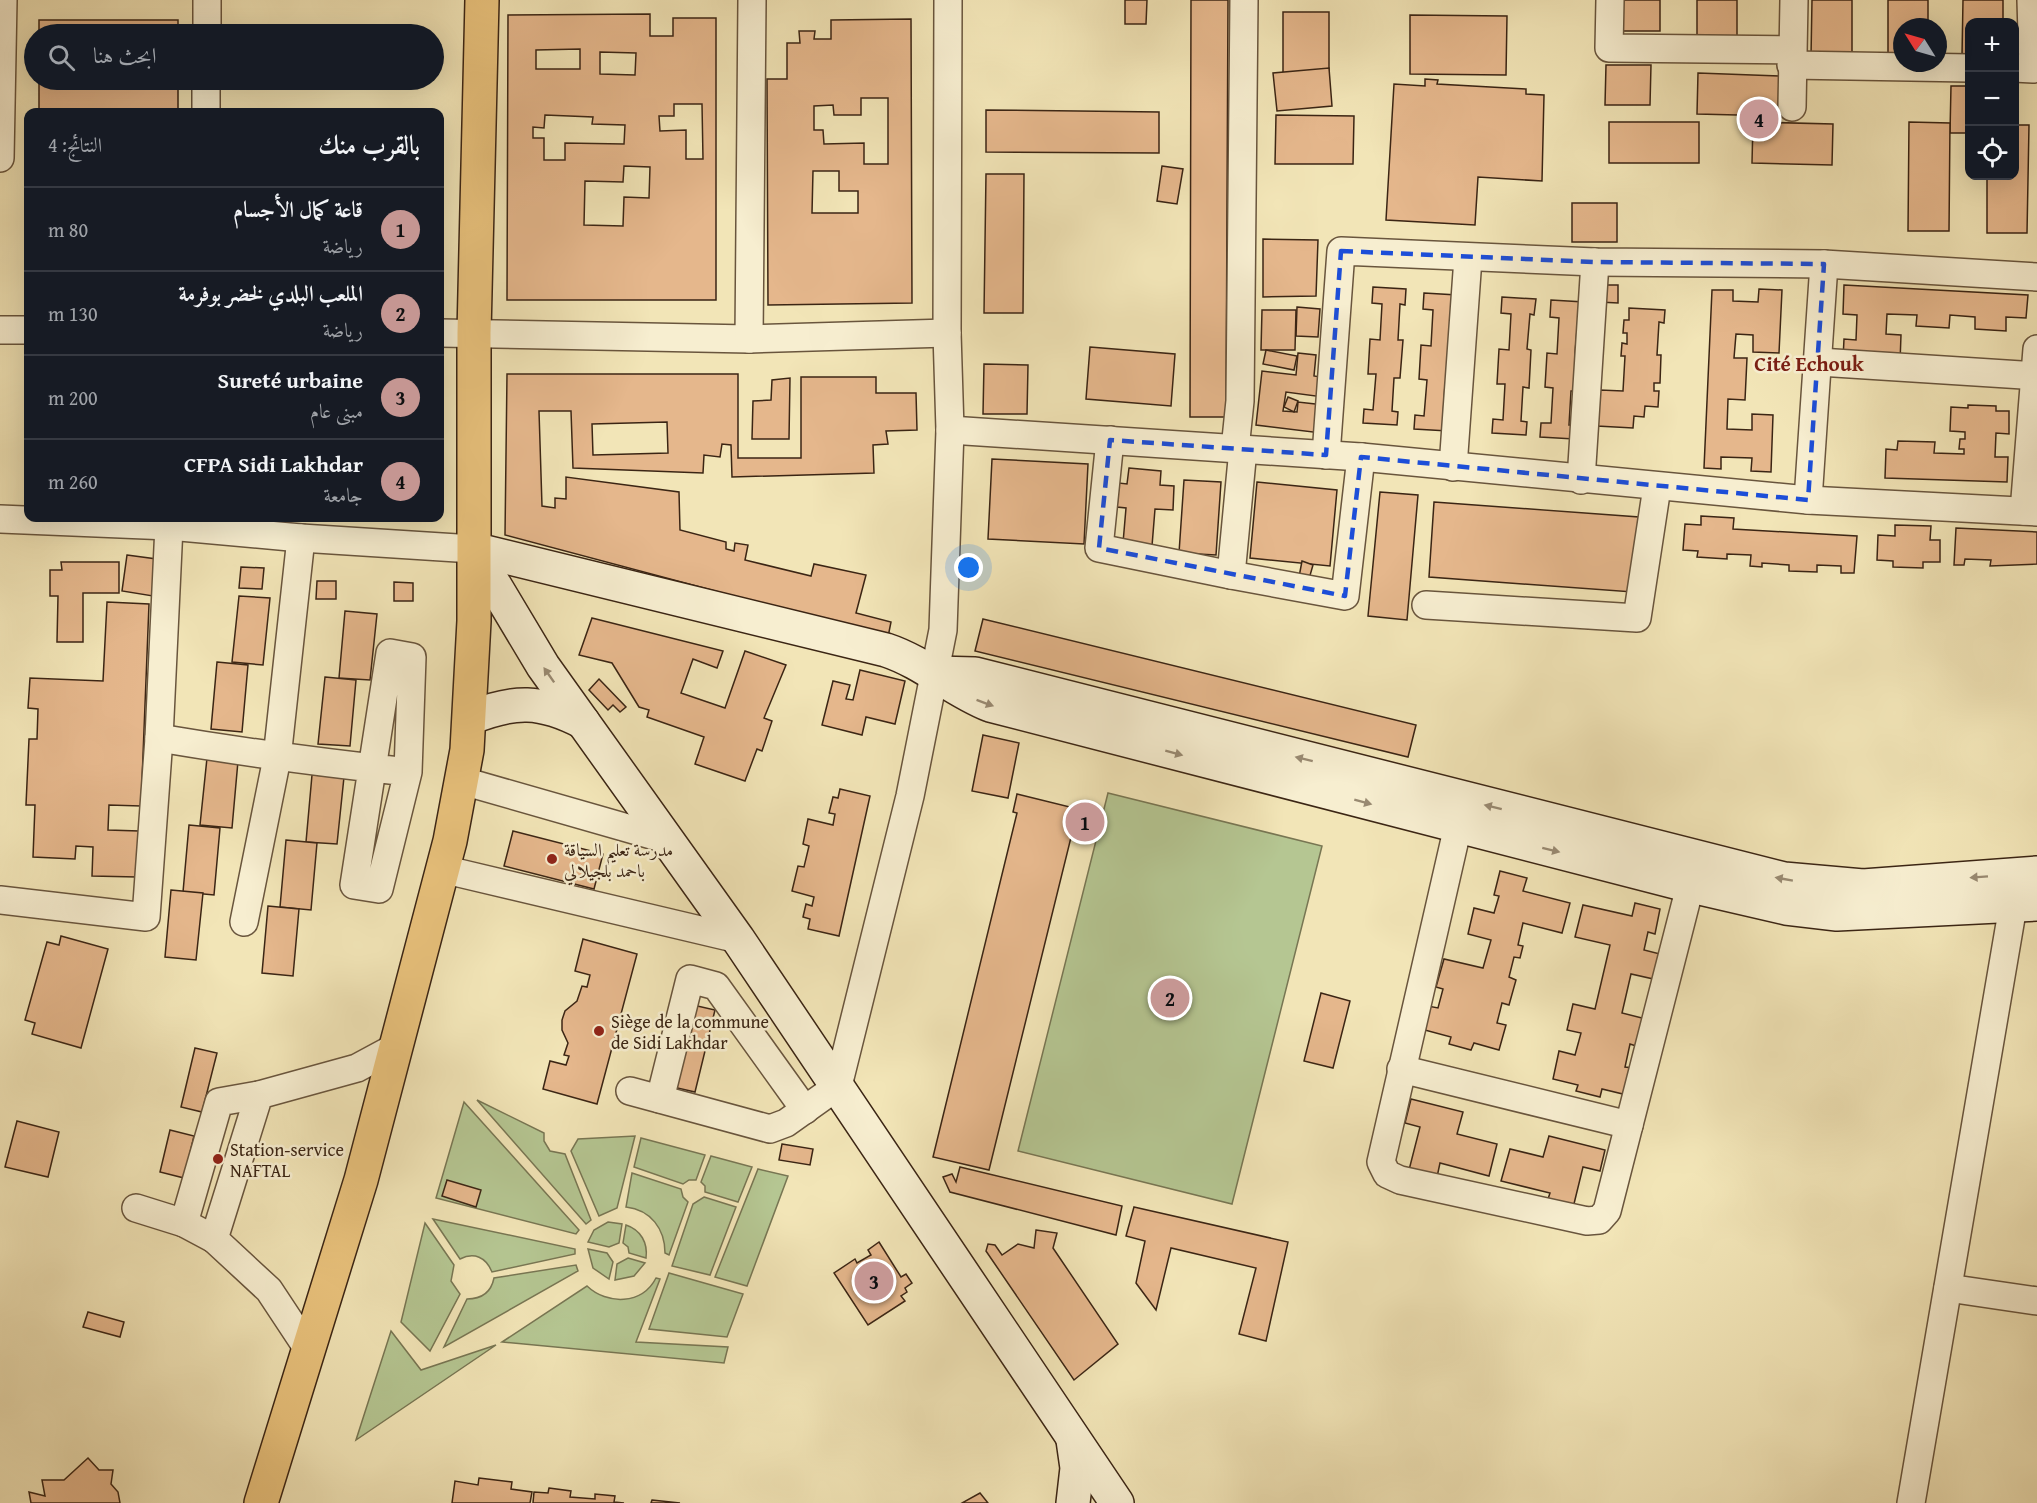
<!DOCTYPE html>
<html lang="ar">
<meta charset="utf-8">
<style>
:root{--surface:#171b24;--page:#20242c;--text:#f1f3f6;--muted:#9ea1a6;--line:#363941;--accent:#c59692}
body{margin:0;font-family:"Gentium Book Plus",Amiri,serif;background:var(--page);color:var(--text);direction:rtl}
.controls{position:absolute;right:18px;top:18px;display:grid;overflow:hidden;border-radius:12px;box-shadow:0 6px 24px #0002}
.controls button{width:54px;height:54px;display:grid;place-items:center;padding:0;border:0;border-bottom:2px solid var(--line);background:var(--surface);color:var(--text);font:30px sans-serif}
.compass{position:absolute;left:1893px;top:18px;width:54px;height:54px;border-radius:50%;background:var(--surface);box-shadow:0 6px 24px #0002;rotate:307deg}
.you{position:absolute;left:969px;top:568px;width:21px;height:21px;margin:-15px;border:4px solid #fff;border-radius:50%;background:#1a73e8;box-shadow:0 0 0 9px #1a73e833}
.badge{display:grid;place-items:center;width:39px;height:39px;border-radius:50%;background:var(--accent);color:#111;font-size:20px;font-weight:700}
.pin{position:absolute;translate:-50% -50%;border:3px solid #fff;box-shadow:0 2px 6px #0006}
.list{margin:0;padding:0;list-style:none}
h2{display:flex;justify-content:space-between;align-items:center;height:78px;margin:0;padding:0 24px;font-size:26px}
h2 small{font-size:20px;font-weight:400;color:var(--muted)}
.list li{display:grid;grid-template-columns:39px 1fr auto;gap:18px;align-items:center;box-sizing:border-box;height:84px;padding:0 24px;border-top:2px solid var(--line)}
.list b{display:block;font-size:22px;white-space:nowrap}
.list p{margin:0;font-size:20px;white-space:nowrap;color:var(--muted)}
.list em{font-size:20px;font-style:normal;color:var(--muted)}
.icon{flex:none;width:33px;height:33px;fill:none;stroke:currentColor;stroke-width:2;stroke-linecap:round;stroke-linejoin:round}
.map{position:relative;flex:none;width:2037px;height:1503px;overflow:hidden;direction:ltr}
.search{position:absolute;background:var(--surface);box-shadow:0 6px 24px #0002;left:24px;top:24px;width:420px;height:66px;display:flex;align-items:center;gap:15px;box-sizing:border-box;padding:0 21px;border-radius:33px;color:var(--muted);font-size:22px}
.panel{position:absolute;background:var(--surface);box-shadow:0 6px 24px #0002;left:24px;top:108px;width:420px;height:414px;border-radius:12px;direction:rtl}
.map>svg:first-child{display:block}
</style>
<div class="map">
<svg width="2037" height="1503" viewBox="0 0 2037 1503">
<rect width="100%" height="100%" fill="#f2e5b7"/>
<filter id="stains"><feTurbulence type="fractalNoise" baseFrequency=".00333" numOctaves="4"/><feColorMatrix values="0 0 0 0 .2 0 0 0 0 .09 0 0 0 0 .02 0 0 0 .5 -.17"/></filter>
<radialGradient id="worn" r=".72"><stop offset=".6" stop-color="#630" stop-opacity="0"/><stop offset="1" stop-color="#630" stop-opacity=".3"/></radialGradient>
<!-- green -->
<g fill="#b5c692" stroke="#787653" stroke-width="1.5">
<path d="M1108,793L1322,846L1232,1204L1018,1151Z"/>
<path d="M477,1100L544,1133V1141L550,1151L565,1154L591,1220L586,1224Z"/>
<path d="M464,1102L579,1230L576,1234L436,1198Z"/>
<path d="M635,1136L617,1208L599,1216L571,1151L578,1139Z"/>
<path d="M641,1138L705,1155L696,1180H689L683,1184L634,1167Z"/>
<path d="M711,1156L752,1167L738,1202L705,1192V1186L701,1182Z"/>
<path d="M758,1169L788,1176L747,1286L715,1277Z"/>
<path d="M632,1173L681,1189L683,1197L688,1202L669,1255L665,1253C665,1229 651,1210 626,1207Z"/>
<path d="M704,1197L736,1207L710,1275L672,1266L693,1204Z"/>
<path d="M433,1219L575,1249V1254L492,1272C486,1257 474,1252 460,1259Z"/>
<path d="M608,1222L622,1224L619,1243L609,1247L588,1242L594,1230Z"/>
<path d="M425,1223L454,1265L451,1281L460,1294L430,1351L401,1322Z"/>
<path d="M626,1225C641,1230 648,1243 646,1258L629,1253L628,1247L623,1243Z"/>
<path d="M588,1249L607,1253L613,1262L609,1279L593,1268Z"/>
<path d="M628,1258L645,1263L634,1276L615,1280L617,1264Z"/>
<path d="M576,1265L578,1271L444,1347L467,1299C482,1299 491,1293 494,1278Z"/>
<path d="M669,1273L743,1294L727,1337L649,1329Z"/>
<path d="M656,1278L660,1279L636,1342L728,1347L724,1363L502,1342L587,1286C607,1305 642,1305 656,1278Z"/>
<path d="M391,1331L421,1370L496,1345L356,1440Z"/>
</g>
<!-- building -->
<g fill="#e5b78c" stroke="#3b2514" stroke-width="1.5" fill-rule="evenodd">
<path d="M1125,0H1147L1146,24H1125Z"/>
<path d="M1191,0H1228L1226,417H1190Z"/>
<path d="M1620,0H1660V31H1619Z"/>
<path d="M1697,0H1737V37L1697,36Z"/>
<path d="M1812,0H1852V57H1811Z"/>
<path d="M1888,0H1928V27H1902V57H1888Z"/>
<path d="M1963,0H2003V22H1970V56H1962Z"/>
<rect x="1283" y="12" width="46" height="62"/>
<path d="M650,14V36H673V18H716V300H507L508,15ZM580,49V69H536V50ZM600,52L636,53L635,75L600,74ZM674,104H702L703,159H686V130L660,131L659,116H674ZM545,115L593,117L592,124L625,125L624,144L565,143V160H544V138H533V127L544,128ZM624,166L650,167L649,198L624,197L623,226L584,225L585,181L623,182Z"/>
<path d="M1410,15L1507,16L1506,75L1410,74Z"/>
<path d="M911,19L912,303L768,305L767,79H787V43H800L799,31H815L814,39H831V20ZM861,98H888V164H864V143L824,144L823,130H814V106L833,105L834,115H861ZM813,171H839V191H858V213H812Z"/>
<rect x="39" y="20" width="139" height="14"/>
<path d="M1606,65H1651L1650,105H1605Z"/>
<path d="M1329,68L1332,106L1277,111L1273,73Z"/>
<path d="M1698,73L1779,76L1778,116L1697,114Z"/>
<path d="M1425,79L1438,80L1437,84L1526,89V94L1544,95L1542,181L1478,177L1475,225L1386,220L1394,84L1425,86Z"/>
<rect x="39" y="80" width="139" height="32"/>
<path d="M1951,86H1970V133H1950Z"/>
<path d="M986,110L1159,112V153L986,152Z"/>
<path d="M1276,115L1354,116L1353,164H1275Z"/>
<rect x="1609" y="122" width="90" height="41"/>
<path d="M1753,122L1833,124L1832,165L1752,163Z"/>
<path d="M1909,122L1950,123L1949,231H1908Z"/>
<path d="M2014,125H2029L2027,233H1987V176H2014Z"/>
<path d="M1162,166L1183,169L1177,204L1157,201Z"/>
<path d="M986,174H1024L1023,313H984Z"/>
<rect x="1572" y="203" width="45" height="39"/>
<path d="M1263,239L1318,240L1316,296L1263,297Z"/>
<path d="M1600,285H1618V303L1599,302Z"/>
<path d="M1844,285L2028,295L2026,318L2006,317V331L1975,329V317L1950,315L1949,328L1916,326L1917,315L1887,314L1886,334L1901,335L1900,362L1843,359L1844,339L1856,340L1857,315L1843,314Z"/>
<path d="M1373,287L1406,289L1405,305L1400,304L1398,340H1403L1400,378H1394L1392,411L1398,412L1397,425L1363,423L1364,409L1373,410L1376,374H1368L1370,339L1380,340L1382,304L1372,303Z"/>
<path d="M1759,289L1782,290L1779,353L1753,352V335L1736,334L1734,358H1747L1745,400L1728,399L1727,429L1752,430V414L1773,415L1771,472L1751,471L1752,458L1721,457V469L1704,468L1712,290H1733V301L1758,302Z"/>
<path d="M1424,293L1457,295L1451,384H1445L1443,417L1448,418V431L1414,429L1415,415L1424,416L1427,380L1419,379L1421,345L1431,346L1433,310L1423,309Z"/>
<path d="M1502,297L1536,299L1534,315L1530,314L1527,349L1531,350L1529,388L1523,387L1521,421L1527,422L1526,435L1492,433L1493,419L1503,420L1505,384H1497L1499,349L1509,350L1511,314L1501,313Z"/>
<path d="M1551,300L1584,302L1582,318H1578L1575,353H1580L1577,391H1571L1569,425H1575L1574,439L1540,437L1541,423H1551L1553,388L1545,387L1547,353L1557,354L1559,318L1550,317Z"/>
<path d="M1297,307L1320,309L1318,337L1296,336Z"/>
<path d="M1629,308L1665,310L1664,323L1659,322L1657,355H1661L1660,383H1654V391H1659L1658,407L1645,406L1644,417L1634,416L1633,428L1597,426L1600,390L1623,391L1625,356H1621L1622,343L1627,344V333H1623L1624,320H1629Z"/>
<path d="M1262,310H1296L1295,350H1261Z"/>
<path d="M1090,347L1175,354L1171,406L1086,399Z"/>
<path d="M1266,350L1297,356L1294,370L1263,364Z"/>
<path d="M1298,353L1316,355L1314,376L1326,378L1323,397L1286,392L1283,411L1297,412L1298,402L1324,405L1321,433L1256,425L1262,371L1296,375Z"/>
<path d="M984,364L1028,365L1027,414H983Z"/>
<path d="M507,374H738V458H801V377H876V393H916L917,430L886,431L888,444L873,445L874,473L732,477L731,445L722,444L720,457L704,455L703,473L573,468L571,411H539L542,506L555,508V498L566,499V477L679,492L680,530L726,542V549L734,551L735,543L748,545L745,560L811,576L814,564L866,575L856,613L891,622L888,637L505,535ZM667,422L668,453L593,455L592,424Z"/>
<path d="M790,378L789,439H752L753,401L771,400L772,380Z"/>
<path d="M1288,397L1298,401L1294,412L1284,407Z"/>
<path d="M1968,405L1996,406V411H2009V434L1996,433L1995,457H2008L2007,482L1885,478L1886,449L1897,450L1898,441L1935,442L1934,453L1964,454V449H1959L1960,439H1965V432L1950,431L1951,407L1968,408Z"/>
<path d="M992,459L1088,464L1084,544L988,539Z"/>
<path d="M1129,468L1161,471L1160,485L1174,486L1173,510L1155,509L1152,546L1123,543L1126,508L1117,507L1119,483L1127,484Z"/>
<path d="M1184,480L1221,482L1216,555L1179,553Z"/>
<path d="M1257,482L1337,490L1330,566L1250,558Z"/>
<path d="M1380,492L1418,495L1407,620L1368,616Z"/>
<path d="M1434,502L1639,517L1633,592L1429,577Z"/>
<path d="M1701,516L1734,518L1733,529L1857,536L1854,573H1841V566L1817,565V572L1789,571V565L1762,563V567L1750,566L1751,555L1727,554V559L1697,557L1698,551L1683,550L1685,524L1701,525Z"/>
<path d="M1895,525L1931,526L1930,540H1940V562H1923V568L1893,567V561L1877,560L1878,535L1895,536Z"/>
<path d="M1956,528L2037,532V564L1990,566L1991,560L1965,559L1964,565H1954Z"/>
<path d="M127,555L164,560L159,597L122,591Z"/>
<path d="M1302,561L1313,565L1309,579L1299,577Z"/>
<path d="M61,562H119V593H83V642H57L58,596H50V570H62Z"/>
<path d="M241,567L264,568L262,589L239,588Z"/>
<path d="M317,581H336V599H316Z"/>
<path d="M394,582L413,583V601H394Z"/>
<path d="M239,596L270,598L263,665L232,662Z"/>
<path d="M107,602L149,604L141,806L109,805L108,830L139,831L137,877L92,876L93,847L76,846L75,859L33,857L35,805H26L29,739H37L38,709L28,708L30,678L103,681Z"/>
<path d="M345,611L377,614L370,680L339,678Z"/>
<path d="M592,618L723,651L717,668L693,659L681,693L725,708L745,651L786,665L764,718L772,721L762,751L757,749L745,781L695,764L704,737L647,717L649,710L639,707L612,663L579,655Z"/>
<path d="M983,619L1416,725L1408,757L975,651Z"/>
<path d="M217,662L248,665L242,732L211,729Z"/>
<path d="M860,670L905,681L895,724L866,717L862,735L822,725L833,681L850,685L846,699L853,700Z"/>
<path d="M325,677L356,680L350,746L318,744Z"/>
<path d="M599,679L626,707L620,712L613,705L608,710L589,690Z"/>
<path d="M983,735L1019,743L1008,798L972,791Z"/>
<path d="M207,758L238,761L232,828L200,825Z"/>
<path d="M312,775L344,777L337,844L306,842Z"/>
<path d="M840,789L870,796L839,936L808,929L810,919L803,917L806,904L812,906L814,897L792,891L798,866L804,867L809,846L803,844L808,819L833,825L835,814L829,813L833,797L838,798Z"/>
<path d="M1017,794L1078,809L989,1170L933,1157L1017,813L1013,812Z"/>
<path d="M189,825L220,828L214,895L183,892Z"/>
<path d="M513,831L603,854L594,889L504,866Z"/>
<path d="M286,840L317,843L311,910L280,907Z"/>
<path d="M1500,871L1527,878L1523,891L1570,903L1562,933L1523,923L1518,945L1523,946L1520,958L1514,957L1509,977L1516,980L1509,1005L1502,1003L1497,1023L1506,1025L1499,1050L1474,1043L1471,1050L1449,1044L1451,1037L1421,1029L1428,1006L1438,1008L1443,989L1436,987L1444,959L1483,968L1491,940L1468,934L1474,908L1494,913L1499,896L1494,895Z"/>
<path d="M171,890L203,893L196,960L165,957Z"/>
<path d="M1635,903L1660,909L1655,934L1648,932L1644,950L1664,955L1658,980L1631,974L1622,1013L1646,1019L1639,1047L1630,1044L1625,1067L1633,1068L1627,1095L1602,1089L1600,1097L1576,1091L1578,1085L1553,1079L1559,1051L1575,1055L1581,1033L1567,1030L1573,1004L1595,1009L1610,945L1575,937L1583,905L1632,916Z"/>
<path d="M268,906L299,909L293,976L262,973Z"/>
<path d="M61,936L108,949L81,1048L32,1034L35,1023L25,1020L47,942L59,945Z"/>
<path d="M583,939L637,954L597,1104L543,1089L550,1061L566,1065L569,1056L564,1055L568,1043L562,1030V1020L565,1011L577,1001L582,986L587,987L590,975L575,971Z"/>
<path d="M1321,993L1350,1001L1333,1068L1304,1061Z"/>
<path d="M693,1005L715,1010L695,1092L673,1087Z"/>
<path d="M195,1048L217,1053L202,1112L181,1107Z"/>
<path d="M1411,1099L1463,1112L1457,1134L1497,1144L1489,1176L1440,1163L1437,1177L1409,1170L1420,1127L1405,1123Z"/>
<path d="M17,1121L59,1132L48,1177L5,1167Z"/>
<path d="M170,1130L194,1136L184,1178L160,1172Z"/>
<path d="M1549,1136L1605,1150L1600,1171L1583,1167L1572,1212L1546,1205L1550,1193L1501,1181L1510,1149L1543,1157Z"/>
<path d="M782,1144L813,1149L810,1165L779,1160Z"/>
<path d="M960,1167L1122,1206L1116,1235L950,1192L943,1177L952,1174L956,1182Z"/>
<path d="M447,1180L481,1190L476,1207L442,1196Z"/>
<path d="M1134,1207L1288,1242L1266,1341L1239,1334L1256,1268L1171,1248L1156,1310L1136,1283L1145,1241L1126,1236Z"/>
<path d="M1036,1230L1057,1233L1053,1248L1118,1344L1074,1380L986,1251L988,1244L995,1245L1002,1255L1018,1244L1034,1248Z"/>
<path d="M879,1242L901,1277L906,1274L912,1283L905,1288L907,1292L901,1296L905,1301L868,1325L834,1273L855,1259L857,1263L871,1255L868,1250Z"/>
<path d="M88,1312L124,1322L120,1337L83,1327Z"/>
<path d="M88,1458L99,1470H113L111,1484L118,1492L120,1503H31L29,1492L45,1496L42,1480H64Z"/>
<path d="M479,1478L512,1482L511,1489L532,1492L530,1503H452L455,1481L478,1485Z"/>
<path d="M549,1488L571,1491L570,1497L595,1499V1494L615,1496L614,1502L624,1503H533L534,1492L548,1493Z"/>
<path d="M980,1493L988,1503H962Z"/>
<path d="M652,1500L680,1503H651Z"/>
</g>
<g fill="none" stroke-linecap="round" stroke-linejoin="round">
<defs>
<g id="minor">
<path d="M1610,0L1609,48L1792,50"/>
<path d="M207,34V0"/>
<path d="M1791,65L1970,68"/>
<path d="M2014,68L2033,69L2031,0"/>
<path d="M1792,107L1794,0"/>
<path d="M206,112V80"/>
<path d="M0,158L3,0"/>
<path d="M0,330H28"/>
<path d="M440,333L749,339L947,333"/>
<path d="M749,339L752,0"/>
<path d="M1819,362L2037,376"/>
<path d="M950,430L1361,457L1808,500L2037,512"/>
<path d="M1110,440L1099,548L1231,575"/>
<path d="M1235,449L1240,401L1244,0"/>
<path d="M1243,449L1231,575L1345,596L1361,457"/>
<path d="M1326,455L1341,251L1595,262L1824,264L2037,277"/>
<path d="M1453,467L1468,258"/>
<path d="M1581,480L1595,262"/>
<path d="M1808,500L1824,264"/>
<path d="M2024,511L2037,349"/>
<path d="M0,519L169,526L301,538L473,549"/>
<path d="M1426,605L1637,618L1657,487"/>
<path d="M159,738C242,752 325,763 408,772L412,657L390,653L354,885L379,889L408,772"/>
<path d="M463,781L669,840"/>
<path d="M1458,826L1381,1162L1387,1174L1400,1180L1587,1221L1599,1220L1607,1211L1695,867"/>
<path d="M442,869L738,939"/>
<path d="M0,900L146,917L159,738L169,526"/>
<path d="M244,922L277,758L301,538"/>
<path d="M1401,1069L1629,1125"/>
<path d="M630,1091L770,1129L786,1123L838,1086L910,796L943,630L950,430L947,333L948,0"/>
<path d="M660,1099L690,979L716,986L805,1110"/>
<path d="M136,1208L184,1223"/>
<path d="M214,1239L184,1223L219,1102L259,1095"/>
<path d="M1948,1288L2037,1301"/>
<path d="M308,1349L269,1290L214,1239L259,1095L357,1068L396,1047"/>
<path d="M1911,1503L2013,906"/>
</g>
<g id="secondary">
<path d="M473,549L886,650C925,663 952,690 990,705L1691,886L1786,908L1837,914L2037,904"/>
<path d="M473,549L543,666L738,939L1117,1503"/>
<path d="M936,673L975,674L1784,879L1863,886L2037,873"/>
<path d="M470,718C514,700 541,700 583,722"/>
<path d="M1073,1503L1077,1468L1073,1440"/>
</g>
<path id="primary" d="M261,1503L361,1180L450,841L467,750L474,621V333L482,0"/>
</defs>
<!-- minor casing -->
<use href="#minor" stroke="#69553d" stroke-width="30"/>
<!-- secondary casing -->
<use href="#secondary" stroke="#3b2514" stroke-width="36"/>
<!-- primary casing -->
<use href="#primary" stroke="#3b2514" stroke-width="36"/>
<!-- minor -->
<use href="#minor" stroke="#f7eed0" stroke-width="27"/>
<!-- secondary -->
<use href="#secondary" stroke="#f7eed0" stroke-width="33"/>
<!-- primary -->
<use href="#primary" stroke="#e9c27c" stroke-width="33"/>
</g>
<!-- one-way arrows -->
<defs><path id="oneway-solid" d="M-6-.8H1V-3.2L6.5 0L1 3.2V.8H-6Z" transform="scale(1.5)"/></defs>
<g fill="#998a72">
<use href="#oneway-solid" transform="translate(549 675) rotate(-125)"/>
<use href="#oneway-solid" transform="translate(985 703) rotate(20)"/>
<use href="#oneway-solid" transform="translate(1174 753) rotate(15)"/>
<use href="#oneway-solid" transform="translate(1304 759) rotate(-166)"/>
<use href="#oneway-solid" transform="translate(1363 802) rotate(15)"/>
<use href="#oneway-solid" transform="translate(1493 807) rotate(-166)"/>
<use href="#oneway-solid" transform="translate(1551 850) rotate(14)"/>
<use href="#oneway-solid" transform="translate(1979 877) rotate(176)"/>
<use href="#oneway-solid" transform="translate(1784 879) rotate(-170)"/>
</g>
<!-- marked area -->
<path fill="none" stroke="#1d4ed8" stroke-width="4.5" stroke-dasharray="12 8" stroke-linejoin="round" d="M1341,251L1595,262L1824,264L1808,500L1361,457L1345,596L1099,548L1110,440L1326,455Z"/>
<!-- markers -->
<g fill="#8f2418" stroke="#f7eed0" stroke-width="2">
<circle cx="552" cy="859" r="6"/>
<circle cx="599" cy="1031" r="6"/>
<circle cx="218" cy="1159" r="6"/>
</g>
<g text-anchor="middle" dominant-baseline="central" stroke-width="5" stroke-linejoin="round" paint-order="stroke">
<!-- poi labels -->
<g font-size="18" fill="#3b2514" stroke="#f7eed0" text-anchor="start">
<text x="564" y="849">مدرسة تعليم السياقة<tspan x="564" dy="21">باحمد بلجيلالي</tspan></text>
<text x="611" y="1021">Siège de la commune<tspan x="611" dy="21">de Sidi Lakhdar</tspan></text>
<text x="230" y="1149">Station-service<tspan x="230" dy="21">NAFTAL</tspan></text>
</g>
<!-- quarter labels -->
<g font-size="21" font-weight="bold" fill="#7a1f14" stroke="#f7eed0">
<text x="1809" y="363">Cité Echouk</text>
</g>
</g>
<rect width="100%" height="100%" filter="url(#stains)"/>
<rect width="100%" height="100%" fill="url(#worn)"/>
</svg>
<div class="controls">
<button>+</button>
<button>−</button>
<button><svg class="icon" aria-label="locate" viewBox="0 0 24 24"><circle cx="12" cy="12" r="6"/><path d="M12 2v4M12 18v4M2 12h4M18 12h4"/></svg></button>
</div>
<svg class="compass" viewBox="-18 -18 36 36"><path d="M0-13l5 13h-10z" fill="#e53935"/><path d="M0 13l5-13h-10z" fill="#9ea1a6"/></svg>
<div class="you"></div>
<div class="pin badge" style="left:1085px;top:822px">1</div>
<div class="pin badge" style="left:1170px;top:998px">2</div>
<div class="pin badge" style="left:874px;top:1281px">3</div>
<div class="pin badge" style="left:1759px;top:119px">4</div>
<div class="search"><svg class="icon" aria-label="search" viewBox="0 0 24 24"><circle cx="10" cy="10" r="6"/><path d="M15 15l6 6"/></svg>ابحث هنا</div>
<section class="panel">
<h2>بالقرب منك<small>النتائج: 4</small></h2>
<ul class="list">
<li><span class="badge">1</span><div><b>قاعة كمال الأجسام</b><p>رياضة</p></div><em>80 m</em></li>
<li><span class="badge">2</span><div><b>الملعب البلدي لخضر بوفرمة</b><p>رياضة</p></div><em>130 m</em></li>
<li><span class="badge">3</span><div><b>Sureté urbaine</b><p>مبنى عام</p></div><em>200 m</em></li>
<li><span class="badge">4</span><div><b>CFPA Sidi Lakhdar</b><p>جامعة</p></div><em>260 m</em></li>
</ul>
</section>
</div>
